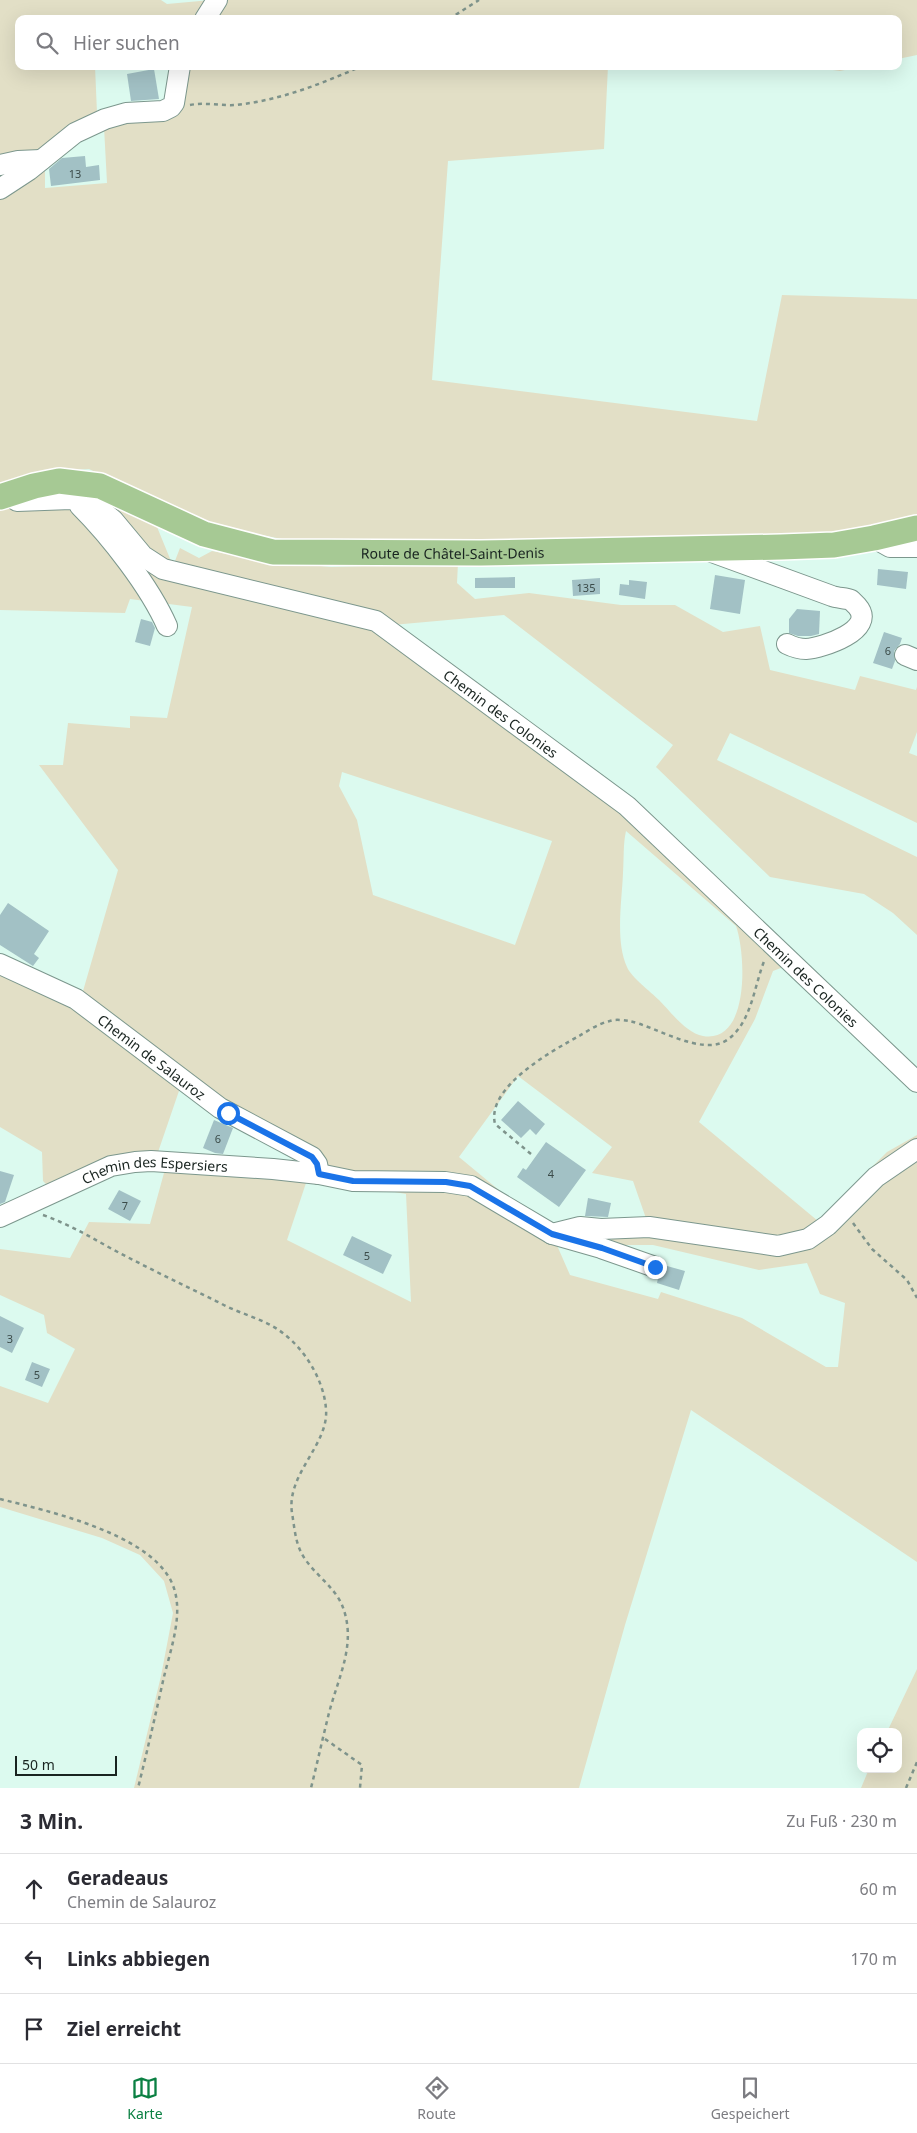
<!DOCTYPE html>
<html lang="de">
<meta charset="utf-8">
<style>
:root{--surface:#fff;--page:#f7f7f7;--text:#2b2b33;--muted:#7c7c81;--line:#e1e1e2;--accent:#0b8043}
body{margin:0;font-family:"Noto Sans",sans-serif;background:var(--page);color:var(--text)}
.controls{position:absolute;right:15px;bottom:15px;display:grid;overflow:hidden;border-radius:10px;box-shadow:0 5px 20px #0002}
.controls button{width:45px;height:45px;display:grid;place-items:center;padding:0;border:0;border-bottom:1px solid var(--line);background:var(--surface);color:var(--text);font:25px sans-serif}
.scale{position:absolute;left:15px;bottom:12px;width:102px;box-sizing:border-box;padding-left:5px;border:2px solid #192420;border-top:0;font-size:14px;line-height:18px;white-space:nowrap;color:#192420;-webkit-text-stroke:4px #dcfaef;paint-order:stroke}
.stop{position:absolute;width:15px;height:15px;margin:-11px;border:4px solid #1a73e8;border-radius:50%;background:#fff}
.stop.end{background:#1a73e8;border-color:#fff;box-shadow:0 1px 5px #0008}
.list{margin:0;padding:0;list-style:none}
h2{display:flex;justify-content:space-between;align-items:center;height:65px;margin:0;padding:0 20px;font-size:21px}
h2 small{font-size:16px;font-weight:400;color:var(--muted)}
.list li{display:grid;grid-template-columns:32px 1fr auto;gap:15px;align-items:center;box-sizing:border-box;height:70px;padding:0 20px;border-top:1px solid var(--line)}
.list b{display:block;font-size:19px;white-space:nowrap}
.list p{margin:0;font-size:16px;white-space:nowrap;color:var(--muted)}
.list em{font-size:16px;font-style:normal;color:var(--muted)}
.icon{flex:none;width:28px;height:28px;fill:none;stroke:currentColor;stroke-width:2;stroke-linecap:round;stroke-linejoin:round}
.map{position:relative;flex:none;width:917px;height:1788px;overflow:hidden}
.search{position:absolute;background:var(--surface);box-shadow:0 5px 20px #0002;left:15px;right:15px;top:15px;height:55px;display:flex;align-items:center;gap:12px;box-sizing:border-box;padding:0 18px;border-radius:10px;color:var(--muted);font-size:19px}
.sheet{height:275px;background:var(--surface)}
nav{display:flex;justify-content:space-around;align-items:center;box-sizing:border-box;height:70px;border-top:1px solid var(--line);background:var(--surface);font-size:14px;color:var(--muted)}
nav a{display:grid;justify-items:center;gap:2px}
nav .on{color:var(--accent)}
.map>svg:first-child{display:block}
</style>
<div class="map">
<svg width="917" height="1788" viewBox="0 0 917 1788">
<rect width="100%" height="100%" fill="#dcfaef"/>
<!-- green -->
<g fill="#e2dfc6" fill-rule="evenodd">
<path d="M0,0H161L167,4L211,0H917V55L898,59V19H19V66H95L97,113L175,112L174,66H608L604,149L448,161L432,380L757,421L782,295L917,299V517L830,536L632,543H302L200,523L89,469L41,472L0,488ZM104,127L107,183L45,188V159Z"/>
<path d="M804,66H864L840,71Z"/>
<path d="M47,491L89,494L155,522L173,566L180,548L199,558L212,551L258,560L331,567L458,563L457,583L475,599L529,593L621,605H675L723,632L760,626L770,670L855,690L860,676L916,690L917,687V732L909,753L917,756V823L730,733L717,760L917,857V935L893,913L864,894L770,877L656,767L673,745L504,615L392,625L636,805L786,966L773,971L755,1019L699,1122L818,1221L887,1152L917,1135V1149L910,1153L917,1163V1562L691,1410L625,1625L579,1788H134L161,1676L173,1613L164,1581L140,1555L102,1538L0,1507V1386L48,1403L75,1349L47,1333L44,1315L0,1295V1249L70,1258L89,1222L150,1224L167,1162L313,1165L180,1088L156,1158L50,1188L43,1181L42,1152L0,1127V967L81,998L118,870L39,765H63L68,723L130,728V716L167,718L192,607L130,599L125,613L0,610V510ZM342,772L552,841L515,945L373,895L357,820L339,786ZM626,831L736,926C746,954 750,1044 703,1036C686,1033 670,1011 659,1000C651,992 631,977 627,967C615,941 622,900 623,873C624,859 623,844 626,831ZM518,1076L612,1147L592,1173L633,1181L649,1227L601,1229L617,1245H653L759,1270L807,1263L820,1294L845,1303L838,1367H826L742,1318L661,1292L658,1299L570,1275L552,1234L459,1157ZM308,1177L406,1194L411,1302L287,1240Z"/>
<path d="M917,1669V1788H861L869,1769H898V1732H887Z"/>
</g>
<!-- building -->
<g fill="#a2c1c5">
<path d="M154,69L159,99L131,101L127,74Z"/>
<path d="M85,156L86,167L99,165L100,180L51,186L49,169L62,158Z"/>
<path d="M878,569L908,572L906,589L877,585Z"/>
<path d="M715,575L745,580L740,614L710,609Z"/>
<path d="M515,577V588H475V578Z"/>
<path d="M600,578V594L573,596L572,580Z"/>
<path d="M629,580L647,582L645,599L619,595L620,584L629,585Z"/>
<path d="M797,609L820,611L819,634L811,636H798L789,633V619Z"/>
<path d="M141,619L152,622L155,628L150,646L135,642Z"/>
<path d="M884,632L902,638L900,644L894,651L895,661L892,669L873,663Z"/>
<path d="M8,903L49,931L34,954L39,958L33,966L0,945V915Z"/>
<path d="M518,1101L545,1124L536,1135L530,1129L521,1138L501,1120Z"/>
<path d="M214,1120L233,1128L223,1154L215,1153L203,1148Z"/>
<path d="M546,1142L586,1170L559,1207L517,1177L523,1168L526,1170Z"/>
<path d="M0,1171L14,1175L5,1202L0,1204Z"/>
<path d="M119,1190L141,1201L130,1221L108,1209Z"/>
<path d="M588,1198L611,1203L608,1217L585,1216Z"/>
<path d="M352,1236L392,1255L383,1274L343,1255Z"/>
<path d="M667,1266L685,1271L679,1290L657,1283L658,1278L666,1271Z"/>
<path d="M0,1316L24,1328L12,1353L0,1347Z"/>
<path d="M32,1362L50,1369L42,1387L25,1380Z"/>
</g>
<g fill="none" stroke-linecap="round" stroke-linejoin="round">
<defs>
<g id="minor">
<path d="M205,19L217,0"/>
<path d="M0,165L18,161L41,160"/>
<path d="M0,189L29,170L75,133L105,119L126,113L163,111L171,107L174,103L180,66"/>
<path id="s1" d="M9,494L17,501L71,499L96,506L113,520L143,556L163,569L376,621L627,806L917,1082"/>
<path d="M80,506C110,536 150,587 167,626"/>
<path d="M874,538L890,547H917"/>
<path d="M709,551L832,596C837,598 846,598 851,600C852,601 856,605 857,606C878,630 822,648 806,649C799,649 793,647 787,644"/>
<path d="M905,655L917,660"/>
<path id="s2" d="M0,964L76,999L220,1108L312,1157L317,1164L319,1174"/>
<path id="s3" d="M0,1217L111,1166L135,1162L151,1161L273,1169L319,1174L353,1181L445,1182L471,1186L552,1234L580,1227L601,1229L649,1227L778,1246L808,1239L828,1225L876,1177L917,1149"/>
<path d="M552,1234L601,1248L655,1267"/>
</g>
<g id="major">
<path id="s4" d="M0,497L34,486L59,481L100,486L204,534L273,552L481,553L781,547L834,545L874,538L917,528"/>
</g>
</defs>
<!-- minor casing -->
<use href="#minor" stroke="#7c978d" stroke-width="22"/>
<!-- major casing -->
<use href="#major" stroke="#fff" stroke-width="28"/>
<!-- path -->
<g stroke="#7e938b" stroke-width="2.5" stroke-dasharray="4 4" stroke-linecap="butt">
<path d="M449,19L479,0"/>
<path d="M190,105C205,102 221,106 236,105C281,100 321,84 362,66"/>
<path d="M531,1154L495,1124C486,1087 552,1051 579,1036C588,1031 599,1023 610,1021C614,1019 623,1020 629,1021C655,1026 702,1057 727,1040C752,1023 754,985 765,959"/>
<path d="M43,1215C68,1224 89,1236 112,1249C148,1268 185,1286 222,1304C242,1315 266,1319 284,1334C306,1351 324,1381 326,1409C329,1445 286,1474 292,1513C294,1524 295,1539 300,1550C309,1571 333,1584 342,1605C358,1644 337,1679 328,1717C322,1741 317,1764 311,1788"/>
<path d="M853,1223L872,1249L907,1280L917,1298"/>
<path d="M0,1499C48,1511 147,1533 171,1581C186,1611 170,1650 163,1681C155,1717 147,1752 138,1788"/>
<path d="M325,1739L362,1765L360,1788"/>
<path d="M906,1788L917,1762"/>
</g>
<!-- minor -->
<use href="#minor" stroke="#fff" stroke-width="20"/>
<!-- major -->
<use href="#major" stroke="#a6c994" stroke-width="25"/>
</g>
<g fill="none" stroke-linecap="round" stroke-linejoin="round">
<!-- route -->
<path stroke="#1a73e8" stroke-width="6" d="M228,1113L312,1157L317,1164L319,1174L353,1181L446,1182L470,1186L552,1234L602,1248L655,1267"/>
</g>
<g text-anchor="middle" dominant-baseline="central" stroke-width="4" stroke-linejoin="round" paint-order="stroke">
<!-- number labels -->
<g font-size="11" fill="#3b4b49">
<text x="75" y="173">13</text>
<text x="586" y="587">135</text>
<text x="888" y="650">6</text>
<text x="218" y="1138">6</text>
<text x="551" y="1173">4</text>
<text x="125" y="1205">7</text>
<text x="367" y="1255">5</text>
<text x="10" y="1338">3</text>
<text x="37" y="1374">5</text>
</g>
<!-- street labels -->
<g font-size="14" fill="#192420" stroke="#dcfaef">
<text stroke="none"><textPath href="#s4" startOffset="468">Route de Châtel-Saint-Denis</textPath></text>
<text stroke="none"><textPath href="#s1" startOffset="558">Chemin des Colonies</textPath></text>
<text stroke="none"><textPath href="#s1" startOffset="962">Chemin des Colonies</textPath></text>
<text stroke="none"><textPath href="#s2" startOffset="179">Chemin de Salauroz</textPath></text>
<text stroke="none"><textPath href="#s3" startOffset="165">Chemin des Espersiers</textPath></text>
</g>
</g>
</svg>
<div class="controls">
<button><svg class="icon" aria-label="locate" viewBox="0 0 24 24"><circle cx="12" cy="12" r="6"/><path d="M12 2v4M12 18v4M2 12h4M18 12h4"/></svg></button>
</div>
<div class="scale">50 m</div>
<div class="stop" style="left:228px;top:1113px"></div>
<div class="stop end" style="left:655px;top:1267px"></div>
<div class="search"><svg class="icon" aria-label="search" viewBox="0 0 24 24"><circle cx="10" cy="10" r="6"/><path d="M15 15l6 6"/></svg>Hier suchen</div>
</div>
<section class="sheet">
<h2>3 Min.<small>Zu Fuß · 230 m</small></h2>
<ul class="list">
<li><svg class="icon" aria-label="ahead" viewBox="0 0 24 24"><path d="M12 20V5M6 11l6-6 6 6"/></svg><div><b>Geradeaus</b><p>Chemin de Salauroz</p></div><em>60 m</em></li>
<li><svg class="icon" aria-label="left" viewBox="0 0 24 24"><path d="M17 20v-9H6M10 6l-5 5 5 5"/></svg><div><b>Links abbiegen</b></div><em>170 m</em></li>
<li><svg class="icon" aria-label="arrive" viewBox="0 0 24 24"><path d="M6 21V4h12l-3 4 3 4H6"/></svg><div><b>Ziel erreicht</b></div></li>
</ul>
</section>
<nav>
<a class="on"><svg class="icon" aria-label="map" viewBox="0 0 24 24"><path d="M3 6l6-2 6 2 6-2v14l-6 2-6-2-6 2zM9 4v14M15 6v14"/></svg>Karte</a>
<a><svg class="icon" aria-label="directions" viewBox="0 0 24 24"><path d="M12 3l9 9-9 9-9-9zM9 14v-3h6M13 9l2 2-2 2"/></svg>Route</a>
<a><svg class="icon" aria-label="saved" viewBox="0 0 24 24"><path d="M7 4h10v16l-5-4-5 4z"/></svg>Gespeichert</a>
</nav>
